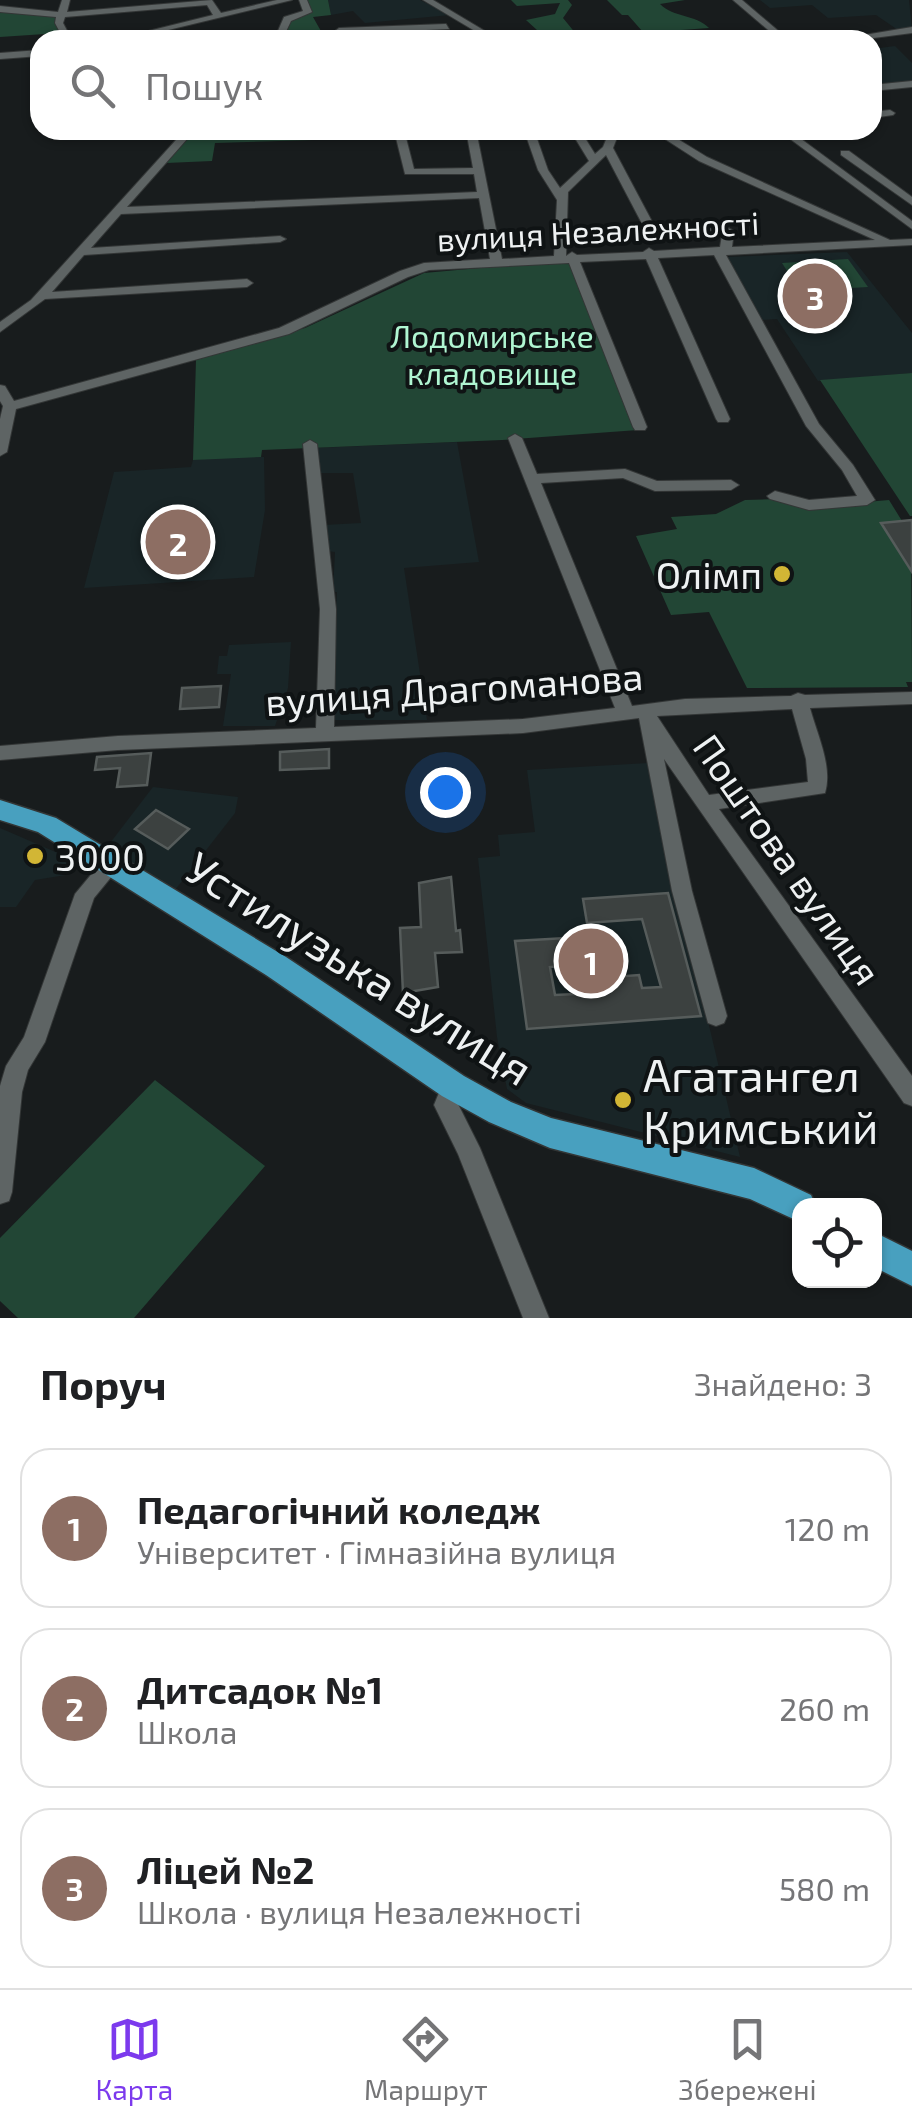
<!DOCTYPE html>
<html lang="uk">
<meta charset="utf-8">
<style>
:root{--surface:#fff;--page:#f2f2f2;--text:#202124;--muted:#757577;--line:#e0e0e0;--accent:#7c3aed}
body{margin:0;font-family:"Exo 2",sans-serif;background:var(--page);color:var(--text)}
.controls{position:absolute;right:30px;bottom:30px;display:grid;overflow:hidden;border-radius:20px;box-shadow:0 2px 8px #0004}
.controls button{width:90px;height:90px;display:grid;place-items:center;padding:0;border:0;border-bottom:2px solid var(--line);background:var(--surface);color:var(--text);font:50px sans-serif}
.you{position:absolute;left:445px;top:792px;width:35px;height:35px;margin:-25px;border:8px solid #fff;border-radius:50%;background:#1a73e8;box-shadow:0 0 0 15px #1a73e833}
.badge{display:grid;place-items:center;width:65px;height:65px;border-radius:50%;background:var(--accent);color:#fff;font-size:32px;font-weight:700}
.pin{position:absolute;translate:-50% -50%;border:5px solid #fff;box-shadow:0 2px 10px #0006}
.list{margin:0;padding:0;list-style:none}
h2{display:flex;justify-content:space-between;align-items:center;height:130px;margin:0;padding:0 40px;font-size:42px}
h2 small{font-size:32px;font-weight:400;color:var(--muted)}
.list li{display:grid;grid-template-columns:65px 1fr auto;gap:30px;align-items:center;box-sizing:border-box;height:160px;margin:0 20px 20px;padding:0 20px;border:2px solid var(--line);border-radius:30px}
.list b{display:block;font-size:38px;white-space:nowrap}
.list p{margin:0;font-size:32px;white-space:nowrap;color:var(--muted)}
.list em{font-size:32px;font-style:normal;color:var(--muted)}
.icon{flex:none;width:55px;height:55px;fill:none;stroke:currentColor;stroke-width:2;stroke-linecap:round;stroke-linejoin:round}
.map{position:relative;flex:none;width:912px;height:1318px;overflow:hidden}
.search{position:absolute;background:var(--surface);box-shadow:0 2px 8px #0004;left:30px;right:30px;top:30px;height:110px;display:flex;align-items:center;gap:25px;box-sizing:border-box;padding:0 35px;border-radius:30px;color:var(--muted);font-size:38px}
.sheet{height:670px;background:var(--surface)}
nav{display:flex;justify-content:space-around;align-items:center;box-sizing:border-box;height:140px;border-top:2px solid var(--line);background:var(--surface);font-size:28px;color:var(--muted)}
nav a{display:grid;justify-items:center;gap:5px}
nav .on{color:var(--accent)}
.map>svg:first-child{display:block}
</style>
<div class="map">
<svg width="912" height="1318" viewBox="0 0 912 1318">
<rect width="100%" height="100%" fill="#181c1d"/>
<!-- built -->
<g fill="#192527">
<path d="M328,0H420L450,15L365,23L353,11L331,15Z"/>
<path d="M760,0H909L912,29L898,30L876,15L828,18L812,5L770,8Z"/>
<path d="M895,46L912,63V83L872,86V49Z"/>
<path d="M847,252L912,333V373L818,381L777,319L760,320L726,257Z"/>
<path d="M457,442L479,562L404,568L427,720H330L337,592H333L335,552L327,551L324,525L361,523L353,473H317L315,448Z"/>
<path d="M246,455L264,457L265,510L254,577L84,588L114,472L191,467L193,460Z"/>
<path d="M291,642L288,688L275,726H223L231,674H217L219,656H227L229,645Z"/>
<path d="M648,763L676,885L740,1157L526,1103L507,1089L497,1037L478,858L500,856L498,835L535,832L527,770Z"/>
<path d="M153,787L238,797L235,813L175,890L107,847Z"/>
<path d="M0,828L74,860L66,875L35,880L16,907H0Z"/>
</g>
<!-- green -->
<g fill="#224635">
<path d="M304,0H328L331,15L313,17L326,40H241L280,38L286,23L309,12Z"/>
<path d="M511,0H568L572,5L563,18L581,40H548L526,20L555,14L560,3L517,6Z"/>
<path d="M607,0H685L660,4C674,18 695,14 709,28L681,30L689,40H650L628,15H622Z"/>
<path d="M0,10L57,16L60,33L0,37Z"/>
<path d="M192,130H347L348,139L215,143L212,161L166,163Z"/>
<path d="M848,259L868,287L800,291L782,263Z"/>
<path d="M568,260L638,430L502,440L262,450L261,457L193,460L196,360L305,328L424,273Z"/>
<path d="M912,373V516H910L820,380Z"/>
<path d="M777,499L809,507L889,500L902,521L911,520L912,682H906L908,687L747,688L709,612L671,615L636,536L677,529L671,517L716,514L745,500Z"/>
<path d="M155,1080L265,1166L134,1318H18L0,1301V1238Z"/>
</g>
<!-- building -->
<g fill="#3c4140" stroke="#565c5b" stroke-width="2.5">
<path d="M912,520V572L881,523Z"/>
<path d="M221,686L219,707L180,709L182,688Z"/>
<path d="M329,749V768L280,770V752Z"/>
<path d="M151,753L147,785L117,787L120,768L95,770L97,757Z"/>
<path d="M156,810L189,829L168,849L135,829Z"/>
<path d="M451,877L456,931L460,930L462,952L435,953L438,987L403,993L400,928L421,927L419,883Z"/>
<path d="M668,893L701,1016L527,1029L515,941L566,938L570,965L550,967L555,995L575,994L573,980L639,975L642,988L661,987L642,919L587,923L583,899Z"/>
</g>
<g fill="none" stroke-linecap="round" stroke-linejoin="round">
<defs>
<g id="minor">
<path d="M62,0H70L67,12L212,0L221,13L277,0H292L127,40H112L213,15L207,5L65,17L63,23L72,40H64L55,23L56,17L0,12V6L58,12Z"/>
<path d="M299,0H307L312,12L291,21L282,40H274L284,17L303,11Z"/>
<path d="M423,0H433L500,40H490Z"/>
<path d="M733,0H742L789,40H780Z"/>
<path d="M446,24L449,29L380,32L381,40H373L371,33L339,34L335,31L339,28Z"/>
<path d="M912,27V33L858,40H834Z"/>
<path d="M40,50V56L0,59V53Z"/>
<path d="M912,81V87L872,91V85Z"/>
<path d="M890,110L895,113L893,115L872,118V112Z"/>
<path d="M185,130H195L127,207L477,192L474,174H405L394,130H404L414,169L473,168L466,130H476L502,259L554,256L557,200L538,170L524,130H534L548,170L560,188L589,161L570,130H580L595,154L603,147L610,130H620L613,148L656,229L728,228L734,231L732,247L875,240L699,161L651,130H663L707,157L890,240L912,239V245L726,255L819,424L853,465L875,500L867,505L809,510L770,499L767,496L775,491L809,500L857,496L842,470L806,426L714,255L658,258L730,419L728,422H718L716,419L646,259L580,262L647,427L645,430H635L633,427L569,263L429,270L408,277L289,334L16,409L7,452L0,456V419L3,406L0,401V385L5,386L14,401L279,328L400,271L424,263L490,259L479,198L121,214L91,248L280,236L286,239L280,242L84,255L52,292L247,279L253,283L247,287L45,299L0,332V322L31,300ZM606,155L648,235H722L720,247L654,251L649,248L643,252L577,255L572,252L566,256L568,192Z"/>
<path d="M778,130H789L912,221V229Z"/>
<path d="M841,151H849L912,197V205L841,155Z"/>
<path d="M515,434L522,438L537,474L625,469L657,481L731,480L739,485L731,490L655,491L623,478L541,483L632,706L685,699L791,696L798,693L805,695L912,692V704L810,708C817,734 833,767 825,793L719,809L912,1076V1106L904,1103L664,759L692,891L727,1016L724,1023L716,1026L708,1023L672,891L639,718L523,733L118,750L0,760V746L118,736L316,728L320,609L303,444L310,440L317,444L336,609L334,727L523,719L615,708L508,438ZM792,709L806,759L808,782L709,795L657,716Z"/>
<path d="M111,857L118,859L121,865L94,898L45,1042L28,1070L22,1092L12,1192L9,1201L0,1204V1086L6,1066L24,1037L75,894L104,859Z"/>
<path d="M453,1075L461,1078L465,1086L458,1104L480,1148L549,1318H523L458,1154L434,1105L445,1078Z"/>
</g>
<g id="major">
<path d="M0,800L56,818L286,957L464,1076L511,1102L551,1118L754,1168L811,1195L816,1206H800V1222L750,1199L550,1148L489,1122L442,1096L266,975L38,832L0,820Z"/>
<path d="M874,1232L912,1251V1286L874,1267Z"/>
</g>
</defs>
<!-- minor casing -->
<use href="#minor" stroke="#333636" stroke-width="2"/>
<!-- major casing -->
<use href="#major" stroke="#333636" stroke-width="3"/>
<!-- minor -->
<use href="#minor" fill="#5e6464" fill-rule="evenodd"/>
<!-- major -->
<use href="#major" fill="#48a0bf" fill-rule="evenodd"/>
</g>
<!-- markers -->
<g fill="#d2b635" stroke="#0f1314" stroke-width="4">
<circle cx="782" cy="574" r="10"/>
<circle cx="35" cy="856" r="10"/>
<circle cx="623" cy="1100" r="10"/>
</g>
<g text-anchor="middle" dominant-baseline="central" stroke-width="8" stroke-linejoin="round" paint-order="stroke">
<!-- far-street labels -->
<g font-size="32" fill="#eef1f2" stroke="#0f1314">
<text transform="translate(598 230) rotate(-3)">вулиця Незалежності</text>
</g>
<!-- far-park labels -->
<g font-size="32" fill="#b0f6d2" stroke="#0f1314">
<text x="492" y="335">Лодомирське<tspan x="492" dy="37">кладовище</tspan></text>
</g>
<!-- poi labels -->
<g font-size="38" fill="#eef1f2" stroke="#0f1314" text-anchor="end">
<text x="762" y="574">Олімп</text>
<text x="55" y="856" text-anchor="start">3000</text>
</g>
<!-- street labels -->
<g font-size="38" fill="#eef1f2" stroke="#0f1314">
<text transform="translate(454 688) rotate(-4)">вулиця Драгоманова</text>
<text transform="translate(788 859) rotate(55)">Поштова вулиця</text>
</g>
<!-- near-street labels -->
<g font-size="45" fill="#eef1f2" stroke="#0f1314">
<text transform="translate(360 967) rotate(32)">Устилузька вулиця</text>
</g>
<!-- near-poi labels -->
<g font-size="45" fill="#eef1f2" stroke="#0f1314" text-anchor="start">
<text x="643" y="1074">Агатангел<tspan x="643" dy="52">Кримський</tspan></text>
</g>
</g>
</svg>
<div class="controls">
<button><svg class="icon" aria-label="locate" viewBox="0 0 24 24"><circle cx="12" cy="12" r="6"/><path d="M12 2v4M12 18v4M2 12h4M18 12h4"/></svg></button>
</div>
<div class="you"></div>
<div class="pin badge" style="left:591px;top:961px;background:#8d6e63">1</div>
<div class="pin badge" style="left:178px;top:542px;background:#8d6e63">2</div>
<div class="pin badge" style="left:815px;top:296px;background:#8d6e63">3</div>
<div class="search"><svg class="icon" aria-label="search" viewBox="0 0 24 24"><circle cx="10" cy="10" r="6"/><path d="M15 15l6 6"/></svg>Пошук</div>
</div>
<section class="sheet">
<h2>Поруч<small>Знайдено: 3</small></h2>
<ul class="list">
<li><span class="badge" style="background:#8d6e63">1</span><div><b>Педагогічний коледж</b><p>Університет · Гімназійна вулиця</p></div><em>120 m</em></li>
<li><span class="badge" style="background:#8d6e63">2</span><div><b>Дитсадок №1</b><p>Школа</p></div><em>260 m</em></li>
<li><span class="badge" style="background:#8d6e63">3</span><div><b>Ліцей №2</b><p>Школа · вулиця Незалежності</p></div><em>580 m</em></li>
</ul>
</section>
<nav>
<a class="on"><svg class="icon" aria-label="map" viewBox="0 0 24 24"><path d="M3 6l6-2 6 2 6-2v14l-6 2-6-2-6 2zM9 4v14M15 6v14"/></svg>Карта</a>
<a><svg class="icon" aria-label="directions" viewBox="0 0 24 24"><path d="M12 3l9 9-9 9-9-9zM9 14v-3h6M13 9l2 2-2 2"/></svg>Маршрут</a>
<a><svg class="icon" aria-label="saved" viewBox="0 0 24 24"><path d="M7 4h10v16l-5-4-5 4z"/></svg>Збережені</a>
</nav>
